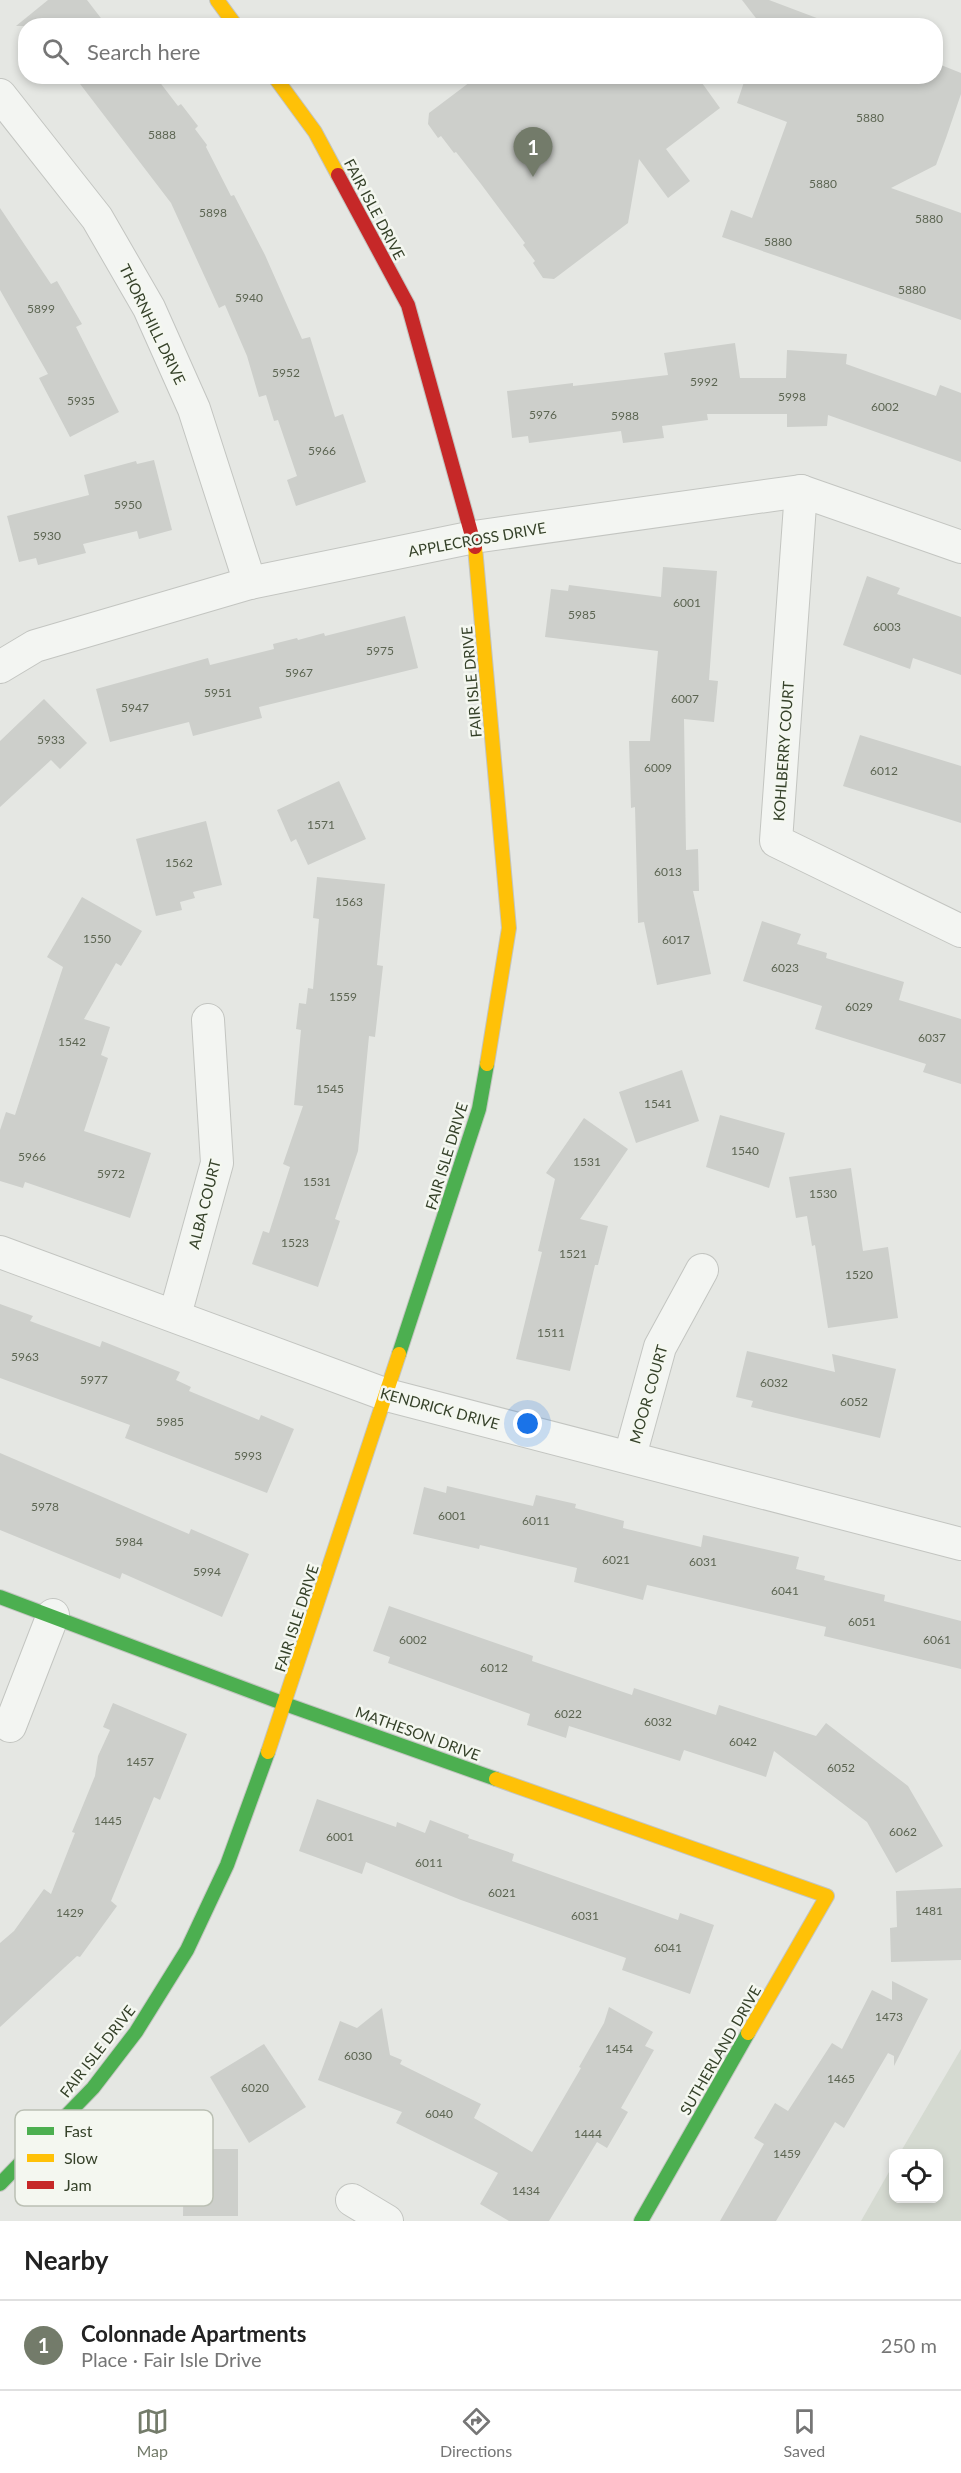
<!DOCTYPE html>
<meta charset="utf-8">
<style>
:root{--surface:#fff;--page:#f6f6f6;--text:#222;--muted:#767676;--line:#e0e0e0;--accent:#737b6a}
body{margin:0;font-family:Lato,sans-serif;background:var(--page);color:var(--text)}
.controls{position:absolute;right:18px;bottom:18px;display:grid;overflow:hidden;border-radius:12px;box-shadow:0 3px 9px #0003}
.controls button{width:54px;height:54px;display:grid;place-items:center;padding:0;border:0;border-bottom:2px solid var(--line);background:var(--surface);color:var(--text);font:30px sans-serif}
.you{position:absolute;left:528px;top:1424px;width:21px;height:21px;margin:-15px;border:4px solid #fff;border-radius:50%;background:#1a73e8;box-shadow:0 0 0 9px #1a73e833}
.badge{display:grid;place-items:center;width:39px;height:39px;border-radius:50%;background:var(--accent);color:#fff;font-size:20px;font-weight:700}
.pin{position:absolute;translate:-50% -50px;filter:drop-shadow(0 2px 3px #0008)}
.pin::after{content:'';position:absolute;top:32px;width:21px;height:18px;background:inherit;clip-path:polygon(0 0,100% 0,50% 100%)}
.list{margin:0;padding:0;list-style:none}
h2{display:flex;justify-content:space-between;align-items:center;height:78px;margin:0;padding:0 24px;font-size:26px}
h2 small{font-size:20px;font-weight:400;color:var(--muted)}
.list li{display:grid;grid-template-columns:39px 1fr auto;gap:18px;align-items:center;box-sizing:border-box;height:90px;padding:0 24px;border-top:2px solid var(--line)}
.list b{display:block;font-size:22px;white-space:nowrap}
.list p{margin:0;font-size:20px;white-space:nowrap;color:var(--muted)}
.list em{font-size:20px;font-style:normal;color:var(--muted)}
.icon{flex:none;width:33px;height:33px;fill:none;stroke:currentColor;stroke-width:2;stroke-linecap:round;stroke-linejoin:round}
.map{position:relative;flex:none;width:961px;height:2221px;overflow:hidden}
.search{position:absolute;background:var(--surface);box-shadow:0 3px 9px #0003;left:18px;right:18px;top:18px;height:66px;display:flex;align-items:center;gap:15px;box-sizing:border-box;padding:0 21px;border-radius:24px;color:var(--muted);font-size:22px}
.sheet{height:168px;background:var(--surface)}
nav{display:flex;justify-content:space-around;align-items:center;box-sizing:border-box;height:84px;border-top:2px solid var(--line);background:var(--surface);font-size:16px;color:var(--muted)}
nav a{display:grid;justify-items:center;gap:3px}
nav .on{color:var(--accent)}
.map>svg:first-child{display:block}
</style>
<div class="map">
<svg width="961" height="2221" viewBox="0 0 961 2221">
<rect width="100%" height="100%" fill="#e5e7e3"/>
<!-- built -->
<path fill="#d5dad1" d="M961,2049V2221H861L893,2165L894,2198H938V2154L900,2153Z"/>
<!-- building -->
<g fill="#cdcfcb">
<path d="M48,0H87L107,26H16Z"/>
<path d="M742,0H769L830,23L829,26H762Z"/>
<path d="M936,63L961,73V94L946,138L936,165L891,188L961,213V320L722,237L731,210L752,218L787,122L737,103L746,76H936Z"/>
<path d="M74,76H155L178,106L181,104L198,126L195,129L207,145L206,147L231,196L234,195L265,255L302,339L310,337L335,417L343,414L366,482L296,506L287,480L297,476L278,420L274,421L266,395L259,397L247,356L225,305L219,308L171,203Z"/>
<path d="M478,76H697L720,108L666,149L690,181L668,198L639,159L628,223L554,279L543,278L533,263L535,261L523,245L525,243L481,184L456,152L454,153L441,136L438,138L428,124L429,113Z"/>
<path d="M0,208L51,284L57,281L82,324L76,327L119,412L70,437L39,378L48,374L0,290Z"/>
<path d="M735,343L740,378H786L787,350L847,354L846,364L936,396L940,385L961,393V462L828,415L827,426L787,427V414H707L708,420L662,426L664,438L623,443L621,431L529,443L528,436L512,438L507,391L573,383V386L668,375L664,353Z"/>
<path d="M154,460L172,530L139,539L137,531L83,544L86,553L38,565L36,558L19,562L7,516L89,495L84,475L136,461L137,464Z"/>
<path d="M663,567L717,571L709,680L718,681L714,722L684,719L686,850L698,849L699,891H693L711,974L657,985L644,922L638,923L635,807L631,808L629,741H650L658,651L545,637L551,589L568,591L569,585L661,597Z"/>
<path d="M867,576L900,588L897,594L961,617V675L913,658L910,669L843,645Z"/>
<path d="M405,616L418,668L259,707L262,718L193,736L189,722L110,742L96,689L208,658L210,665L274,649L273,644L297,638L298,640L324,633L325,636Z"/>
<path d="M44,699L87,743L60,769L51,760L0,807V741Z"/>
<path d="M860,735L961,766V823L843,786Z"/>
<path d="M339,781L366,839L308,865L296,839L291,842L277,810Z"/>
<path d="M206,821L222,885L193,892L195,898L180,902L182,910L156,916L136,839Z"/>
<path d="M317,877L385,884L377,965L383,966L375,1037L369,1036L358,1151L335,1219L340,1221L318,1287L252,1264L263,1231L269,1233L290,1167L283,1164L303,1106L294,1105L301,1030L296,1029L299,1003L306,1004L308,988L313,989L319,919L313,918Z"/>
<path d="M82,897L142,931L121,966L116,963L84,1019L110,1027L101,1055L108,1058L84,1131L151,1153L130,1218L25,1182L23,1188L0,1181V1130L6,1112L15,1115L63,967L47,957Z"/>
<path d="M762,921L801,934L797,944L827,953L826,958L904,982L899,1000L961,1019V1084L923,1072L926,1064L815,1029L822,1006L743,981Z"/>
<path d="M682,1070L699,1121L636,1143L619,1092Z"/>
<path d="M720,1115L785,1133L769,1188L706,1167Z"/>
<path d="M584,1118L628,1149L580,1219L608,1226L598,1265H595L570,1371L516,1359L542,1252L538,1251L555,1179L546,1173Z"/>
<path d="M851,1168L863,1251L888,1247L898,1318L828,1328L815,1245L812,1246L807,1216L796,1218L789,1177Z"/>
<path d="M0,1304L33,1316L30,1321L100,1347L102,1341L180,1372L176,1380L191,1387L189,1391L259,1420L261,1415L294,1429L267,1493L125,1438L130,1425L0,1378Z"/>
<path d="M747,1351L835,1372L832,1354L896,1369L880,1438L751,1407L753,1401L736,1397Z"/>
<path d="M0,1453L189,1534L191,1529L249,1554L222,1617L122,1573L120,1579L0,1530Z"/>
<path d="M447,1486L533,1506L536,1495L576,1504L575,1508L624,1521L623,1528L701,1547L703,1535L799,1557L796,1569L825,1576L824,1580L885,1595L884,1601L961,1621V1669L824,1636L826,1627L647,1585L643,1600L574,1582L577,1568L480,1545L479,1549L413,1534L424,1487L446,1493Z"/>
<path d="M389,1606L533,1656L532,1661L632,1695L634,1688L716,1715L719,1705L816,1736L826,1723L908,1786L943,1846L896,1873L867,1822L774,1751L766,1777L684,1750L680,1761L569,1726L566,1738L527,1725L530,1714L388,1663L390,1657L373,1651Z"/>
<path d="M113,1703L187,1734L160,1800L154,1797L111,1901L117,1906L80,1957L77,1956L0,2027V1943L14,1931L44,1889L51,1894L75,1833L72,1832L95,1776L98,1756L110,1730L103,1727Z"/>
<path d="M317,1799L396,1827L397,1822L425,1833L430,1820L469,1835L468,1838L514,1854L512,1861L678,1920L680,1913L714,1925L690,1994L622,1970L626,1958L461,1900L366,1862L362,1874L299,1851Z"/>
<path d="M961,1888V1960L891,1962L890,1928L897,1927L896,1891Z"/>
<path d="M892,1981L928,1999L894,2066V2056L888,2053L844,2128L835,2122L776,2221H720L764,2144L754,2138L775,2103L788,2111L832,2043L842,2049L872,1990L892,2000Z"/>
<path d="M609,2007L653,2032L645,2046L654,2050L621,2108L628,2112L607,2148L597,2142L549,2221H509L480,2204L498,2173L396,2123L402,2112L318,2080L340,2021L357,2028L382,2008L390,2055L402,2060L400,2064L481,2104L474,2118L532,2152L581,2068L579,2067L604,2023Z"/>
<path d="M264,2044L306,2107L249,2143L210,2077Z"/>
<path d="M184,2149H238V2216H183Z"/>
</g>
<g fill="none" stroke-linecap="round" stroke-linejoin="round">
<defs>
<g id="street">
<path d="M0,95L97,218L149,308L194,409L250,583"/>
<path d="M801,491L776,841L961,931"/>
<path d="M0,667L35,646L250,583L474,537L801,491L961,547"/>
<path d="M0,1252L387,1395L961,1544"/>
<path d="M175,1315L217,1163L208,1020"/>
<path d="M630,1456L660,1347L702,1270"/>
<path d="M10,1726L53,1615"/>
<path d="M352,2200L387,2221"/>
</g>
<g id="fast">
<path d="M399,1354L479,1109L487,1064"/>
<path d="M0,1597L285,1704L496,1779"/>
<path d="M0,2184L93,2088L136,2032L187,1950L227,1865L268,1752"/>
<path d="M641,2221L748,2033"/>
</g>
<g id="slow">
<path d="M217,0L236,26"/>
<path d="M274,76L315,132L338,175"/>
<path d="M475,547L509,928L487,1064"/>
<path d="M268,1752L399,1354"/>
<path d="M496,1779L827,1896L748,2033"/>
</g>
<path id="jam" d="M338,175L408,305L475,547"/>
</defs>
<!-- street casing -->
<use href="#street" stroke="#c3c5c1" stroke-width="34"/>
<!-- fast casing -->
<use href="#fast" stroke="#c3c5c1" stroke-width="16"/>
<!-- slow casing -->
<use href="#slow" stroke="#c3c5c1" stroke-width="16"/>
<!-- jam casing -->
<use href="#jam" stroke="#c3c5c1" stroke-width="16"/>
<!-- street -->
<use href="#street" stroke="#f3f5f2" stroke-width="32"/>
<!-- fast -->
<use href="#fast" stroke="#4caf50" stroke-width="14"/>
<!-- slow -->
<use href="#slow" stroke="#ffc107" stroke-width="14"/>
<!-- jam -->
<use href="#jam" stroke="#c62828" stroke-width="14"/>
</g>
<g text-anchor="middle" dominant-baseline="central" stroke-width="5" stroke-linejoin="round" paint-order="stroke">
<!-- number labels -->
<g font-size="12" fill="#5c6552">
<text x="870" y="117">5880</text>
<text x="162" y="134">5888</text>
<text x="823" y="183">5880</text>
<text x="213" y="212">5898</text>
<text x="929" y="218">5880</text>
<text x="778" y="241">5880</text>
<text x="912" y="289">5880</text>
<text x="249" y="297">5940</text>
<text x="41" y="308">5899</text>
<text x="286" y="372">5952</text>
<text x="704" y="381">5992</text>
<text x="792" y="396">5998</text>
<text x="81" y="400">5935</text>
<text x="885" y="406">6002</text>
<text x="543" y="414">5976</text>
<text x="625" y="415">5988</text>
<text x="322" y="450">5966</text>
<text x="128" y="504">5950</text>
<text x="47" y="535">5930</text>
<text x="687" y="602">6001</text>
<text x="582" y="614">5985</text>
<text x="887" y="626">6003</text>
<text x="380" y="650">5975</text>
<text x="299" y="672">5967</text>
<text x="218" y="692">5951</text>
<text x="685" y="698">6007</text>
<text x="135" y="707">5947</text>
<text x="51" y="739">5933</text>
<text x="658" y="767">6009</text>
<text x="884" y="770">6012</text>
<text x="321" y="824">1571</text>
<text x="179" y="862">1562</text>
<text x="668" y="871">6013</text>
<text x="349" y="901">1563</text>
<text x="97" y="938">1550</text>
<text x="676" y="939">6017</text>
<text x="785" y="967">6023</text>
<text x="343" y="996">1559</text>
<text x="859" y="1006">6029</text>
<text x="932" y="1037">6037</text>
<text x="72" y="1041">1542</text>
<text x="330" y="1088">1545</text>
<text x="658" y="1103">1541</text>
<text x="745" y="1150">1540</text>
<text x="32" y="1156">5966</text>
<text x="587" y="1161">1531</text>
<text x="111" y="1173">5972</text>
<text x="317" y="1181">1531</text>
<text x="823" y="1193">1530</text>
<text x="295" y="1242">1523</text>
<text x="573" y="1253">1521</text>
<text x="859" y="1274">1520</text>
<text x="551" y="1332">1511</text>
<text x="25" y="1356">5963</text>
<text x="94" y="1379">5977</text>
<text x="774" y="1382">6032</text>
<text x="854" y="1401">6052</text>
<text x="170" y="1421">5985</text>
<text x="248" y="1455">5993</text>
<text x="45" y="1506">5978</text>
<text x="452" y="1515">6001</text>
<text x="536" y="1520">6011</text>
<text x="129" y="1541">5984</text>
<text x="616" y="1559">6021</text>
<text x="703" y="1561">6031</text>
<text x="207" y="1571">5994</text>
<text x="785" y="1590">6041</text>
<text x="862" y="1621">6051</text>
<text x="413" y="1639">6002</text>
<text x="937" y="1639">6061</text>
<text x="494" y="1667">6012</text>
<text x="568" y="1713">6022</text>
<text x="658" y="1721">6032</text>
<text x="743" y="1741">6042</text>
<text x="140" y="1761">1457</text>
<text x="841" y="1767">6052</text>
<text x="108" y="1820">1445</text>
<text x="903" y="1831">6062</text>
<text x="340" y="1836">6001</text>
<text x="429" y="1862">6011</text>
<text x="502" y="1892">6021</text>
<text x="929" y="1910">1481</text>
<text x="70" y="1912">1429</text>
<text x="585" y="1915">6031</text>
<text x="668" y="1947">6041</text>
<text x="889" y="2016">1473</text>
<text x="619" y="2048">1454</text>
<text x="358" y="2055">6030</text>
<text x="841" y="2078">1465</text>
<text x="255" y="2087">6020</text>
<text x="439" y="2113">6040</text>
<text x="588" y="2133">1444</text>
<text x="787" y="2153">1459</text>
<text x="526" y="2190">1434</text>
</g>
<!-- street labels -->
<g font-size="15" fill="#354129" stroke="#f4f7f0">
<text transform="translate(375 209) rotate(62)">FAIR ISLE DRIVE</text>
<text transform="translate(153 324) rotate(64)">THORNHILL DRIVE</text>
<text transform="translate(477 539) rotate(-10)">APPLECROSS DRIVE</text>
<text transform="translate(471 682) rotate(-95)">FAIR ISLE DRIVE</text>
<text transform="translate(783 751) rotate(-86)">KOHLBERRY COURT</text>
<text transform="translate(446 1156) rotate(-73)">FAIR ISLE DRIVE</text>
<text transform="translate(204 1204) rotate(-76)">ALBA COURT</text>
<text transform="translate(648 1394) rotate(-74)">MOOR COURT</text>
<text transform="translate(440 1408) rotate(15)">KENDRICK DRIVE</text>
<text transform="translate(296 1618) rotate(-72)">FAIR ISLE DRIVE</text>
<text transform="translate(418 1733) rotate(20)">MATHESON DRIVE</text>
<text transform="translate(720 2050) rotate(-60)">SUTHERLAND DRIVE</text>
<text transform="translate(97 2051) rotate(-52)">FAIR ISLE DRIVE</text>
</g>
</g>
<!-- legend -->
<rect x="15" y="2110" width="198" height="96" rx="9" fill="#f4f7f0" stroke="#bbc0b4" stroke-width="1.5"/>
<rect x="27" y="2127" width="27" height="8" fill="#4caf50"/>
<rect x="27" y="2154" width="27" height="8" fill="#ffc107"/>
<rect x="27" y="2181" width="27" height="8" fill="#c62828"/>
<g font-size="16" fill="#354129">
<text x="64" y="2137">Fast</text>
<text x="64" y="2164">Slow</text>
<text x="64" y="2191">Jam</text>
</g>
</svg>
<div class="controls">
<button><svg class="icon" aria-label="locate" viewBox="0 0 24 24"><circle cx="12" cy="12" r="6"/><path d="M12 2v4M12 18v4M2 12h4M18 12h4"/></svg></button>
</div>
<div class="you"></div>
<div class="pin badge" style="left:533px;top:177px">1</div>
<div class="search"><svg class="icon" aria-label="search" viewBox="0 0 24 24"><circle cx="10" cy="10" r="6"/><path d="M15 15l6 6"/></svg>Search here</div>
</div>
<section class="sheet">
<h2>Nearby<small></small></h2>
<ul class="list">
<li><span class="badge">1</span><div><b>Colonnade Apartments</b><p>Place · Fair Isle Drive</p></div><em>250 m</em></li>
</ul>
</section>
<nav>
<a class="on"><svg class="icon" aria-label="map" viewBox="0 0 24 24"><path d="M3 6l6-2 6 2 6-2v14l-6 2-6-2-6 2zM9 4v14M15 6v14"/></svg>Map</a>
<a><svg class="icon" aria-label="directions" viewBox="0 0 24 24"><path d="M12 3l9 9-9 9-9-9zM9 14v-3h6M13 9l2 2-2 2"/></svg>Directions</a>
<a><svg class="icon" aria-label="saved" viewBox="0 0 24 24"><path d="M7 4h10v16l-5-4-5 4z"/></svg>Saved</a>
</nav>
